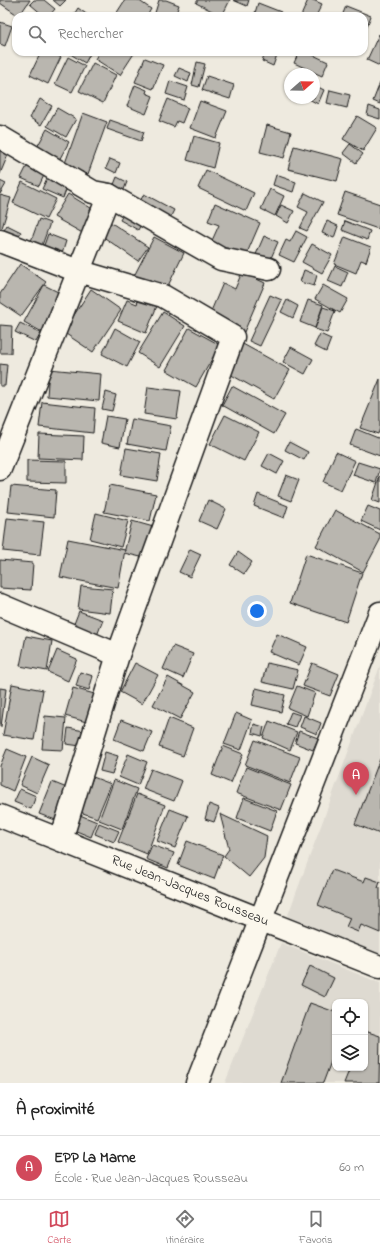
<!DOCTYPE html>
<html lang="fr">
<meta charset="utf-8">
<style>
:root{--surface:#fff;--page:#f6f6f6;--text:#222;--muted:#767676;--line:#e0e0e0;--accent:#d1495b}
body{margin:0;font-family:"Indie Flower",sans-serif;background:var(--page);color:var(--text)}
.controls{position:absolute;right:12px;bottom:12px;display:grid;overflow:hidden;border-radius:8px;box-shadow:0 1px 3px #0004}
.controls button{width:36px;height:36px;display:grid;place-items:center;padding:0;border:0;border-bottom:1px solid var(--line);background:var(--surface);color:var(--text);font:20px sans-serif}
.compass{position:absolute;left:284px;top:68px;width:36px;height:36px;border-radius:50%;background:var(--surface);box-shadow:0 1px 3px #0004;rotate:70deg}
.you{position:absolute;left:257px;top:611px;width:14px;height:14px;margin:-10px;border:3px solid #fff;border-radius:50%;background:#1a73e8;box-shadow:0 0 0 6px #1a73e833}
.badge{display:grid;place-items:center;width:26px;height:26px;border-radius:50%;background:var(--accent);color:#fff;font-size:13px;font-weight:700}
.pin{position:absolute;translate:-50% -33px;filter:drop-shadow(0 1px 2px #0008)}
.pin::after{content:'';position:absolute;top:21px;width:14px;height:12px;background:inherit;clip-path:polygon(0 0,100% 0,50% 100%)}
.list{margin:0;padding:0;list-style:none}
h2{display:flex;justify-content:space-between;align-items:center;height:52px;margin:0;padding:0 16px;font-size:17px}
h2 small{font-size:13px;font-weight:400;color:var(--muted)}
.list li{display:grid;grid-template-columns:26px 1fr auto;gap:12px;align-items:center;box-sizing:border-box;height:64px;padding:0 16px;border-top:1px solid var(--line)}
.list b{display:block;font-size:15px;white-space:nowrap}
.list p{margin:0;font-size:13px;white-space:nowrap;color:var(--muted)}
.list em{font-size:13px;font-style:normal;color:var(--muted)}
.icon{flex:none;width:22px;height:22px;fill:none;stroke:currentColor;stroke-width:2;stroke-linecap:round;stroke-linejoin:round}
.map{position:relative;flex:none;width:380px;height:1083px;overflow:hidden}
.search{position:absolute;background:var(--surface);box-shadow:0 1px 3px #0004;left:12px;right:12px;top:12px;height:44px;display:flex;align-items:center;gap:10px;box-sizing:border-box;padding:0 14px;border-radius:12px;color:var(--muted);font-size:15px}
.sheet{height:116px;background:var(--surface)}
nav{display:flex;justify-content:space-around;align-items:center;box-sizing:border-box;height:56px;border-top:1px solid var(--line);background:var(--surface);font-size:11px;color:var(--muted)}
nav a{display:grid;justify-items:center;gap:2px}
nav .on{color:var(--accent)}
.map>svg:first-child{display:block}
</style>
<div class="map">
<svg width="380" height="1083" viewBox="0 0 380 1083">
<rect width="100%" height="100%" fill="#eeeadf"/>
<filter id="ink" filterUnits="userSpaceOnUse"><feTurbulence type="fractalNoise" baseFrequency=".025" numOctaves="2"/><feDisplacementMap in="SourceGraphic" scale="8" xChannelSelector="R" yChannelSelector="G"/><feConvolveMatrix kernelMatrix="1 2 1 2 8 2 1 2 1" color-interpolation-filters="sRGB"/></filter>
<g filter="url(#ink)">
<!-- built -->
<g fill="#dedad1" fill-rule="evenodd">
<path d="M380,666V959L285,923Z"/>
<path d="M281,943L380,983V1083H225ZM335,1002H365V1068H335Z"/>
</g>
<!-- building -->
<g fill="#b9b6af" stroke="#1c1c1c">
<path d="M0,0H30L19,16L0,3Z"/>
<path d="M34,0H44L55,9L49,16H44L30,4Z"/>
<path d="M53,0H66L60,6Z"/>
<path d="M125,0H138L151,9L147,16H119L116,14Z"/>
<path d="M159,0H166L179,5L175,16H154Z"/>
<path d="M198,0H230L222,16L196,3Z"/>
<path d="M233,0H249L247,6Z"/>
<path d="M308,0H313L322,4L316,16H301Z"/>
<path d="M258,3L281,12L279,16H254Z"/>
<path d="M346,6L371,16L364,34V16H342Z"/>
<path d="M78,8L89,16H73Z"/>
<path d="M0,22L12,26L5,46L0,44Z"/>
<path d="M379,34L380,35V66L367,60Z"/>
<path d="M41,52H50L61,57L48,84L30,75Z"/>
<path d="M67,52H91L85,63Z"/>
<path d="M99,52H135L120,75L95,59Z"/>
<path d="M265,52H278L273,66L262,61Z"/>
<path d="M299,52H307L328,62L322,76L294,63Z"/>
<path d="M68,57L85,66L72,92L55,84Z"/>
<path d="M145,58L163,65L153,89L135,82Z"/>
<path d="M197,62L205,64L199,87L192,85Z"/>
<path d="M93,63L116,75L103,103L79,91Z"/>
<path d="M179,68L191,73L188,82L175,76Z"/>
<path d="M207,76L234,85L230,99L202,90Z"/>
<path d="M170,81L188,87L184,100L166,94Z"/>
<path d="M380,83V104L373,101Z"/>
<path d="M135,85L147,90L146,93L153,96L146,114L127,106Z"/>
<path d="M314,85L324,90L318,104L307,98H314Z"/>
<path d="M330,90L350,95L347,108L327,103Z"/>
<path d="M40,99L52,106L41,125L30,118Z"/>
<path d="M168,99L188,108L182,123L177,121L174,127L159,121Z"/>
<path d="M200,101L227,111L216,138L190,128Z"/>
<path d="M369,106L380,110V119L367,115Z"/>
<path d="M57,108L76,119L66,137L47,126Z"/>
<path d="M83,113L107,122L88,174L64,166Z"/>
<path d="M357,116L377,128L363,151L343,139Z"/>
<path d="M110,120L144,132L141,141L107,129Z"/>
<path d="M267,125L291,132L284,158L260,152Z"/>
<path d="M47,129L69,142L58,162L36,149Z"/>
<path d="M194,136L219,143L213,168L187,160Z"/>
<path d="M350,144L363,154L356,163L343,153Z"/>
<path d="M0,145L10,150L0,174Z"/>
<path d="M294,146L343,159L337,181L288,169Z"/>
<path d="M110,159L120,163L116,173L106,168Z"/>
<path d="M30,160L47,169L39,186L21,178Z"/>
<path d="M206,170L254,193L246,211L198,188Z"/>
<path d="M49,174L69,182L63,198L42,189Z"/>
<path d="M276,175L296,182L293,192L273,185Z"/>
<path d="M117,177L127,182L123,192L113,187Z"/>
<path d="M0,181L6,184L0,194Z"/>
<path d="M22,182L56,199L46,219L13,203Z"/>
<path d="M270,189L284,196L275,216L261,209Z"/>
<path d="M345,192L380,204V223L378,229L337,215Z"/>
<path d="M305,193L323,202L307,231L300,228L308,212L298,207Z"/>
<path d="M68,194L99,213L86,235L54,217Z"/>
<path d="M144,194L174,210L168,222L138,205Z"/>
<path d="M0,195L11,198L2,228L0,227Z"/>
<path d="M215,203L260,223L244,260L210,245L219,225L208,221Z"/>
<path d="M281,205L294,211L288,223L276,216Z"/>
<path d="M126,209L144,219L138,230L120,220Z"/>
<path d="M39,219L50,223L41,248L30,244Z"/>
<path d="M327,221L338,226L334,238L322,233Z"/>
<path d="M345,221L370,231L367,240L342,230Z"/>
<path d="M110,222L148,247L138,261L102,236Z"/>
<path d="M7,225L21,232L16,241L2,234Z"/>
<path d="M296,231L307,237L294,262L279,255L286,240L290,242Z"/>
<path d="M48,234L66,241L62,254L43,248Z"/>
<path d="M264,236L278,242L268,265L254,259Z"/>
<path d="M154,237L184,253L164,294L133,278Z"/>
<path d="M345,237L371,247L366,262L361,260L356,273L334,264Z"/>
<path d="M312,244L332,255L322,273L302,262Z"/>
<path d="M20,264L46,282L21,316L0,302V294Z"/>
<path d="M335,266L348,272L342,287L328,281Z"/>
<path d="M304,270L317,275L314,286L300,282Z"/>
<path d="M242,272L265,283L244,332L209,316L223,283L235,289Z"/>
<path d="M44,285L62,294L42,332L24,322Z"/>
<path d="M323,285L348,299L340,313L315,299Z"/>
<path d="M91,289L121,310L93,352L63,332Z"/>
<path d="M141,293L159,301L146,333L118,321L127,300L137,304Z"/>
<path d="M270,295L282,300L260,346L249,341Z"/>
<path d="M287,300L298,306L293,318L281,312Z"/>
<path d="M308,300L323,305L315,328L300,322Z"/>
<path d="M323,307L335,311L327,333L315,329Z"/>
<path d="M163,312L185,326L160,367L138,353Z"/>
<path d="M20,323L41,333L36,342L15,332Z"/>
<path d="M0,325L12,326L11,353H0Z"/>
<path d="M115,328L140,342L127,367L102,354Z"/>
<path d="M189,328L220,345L196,387L166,370Z"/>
<path d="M320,334L331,339L326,352L314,346Z"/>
<path d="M241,343L290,370L274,399L226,372Z"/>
<path d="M291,347L313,359L305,374L283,362Z"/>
<path d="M0,364L7,365L5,386H0Z"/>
<path d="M49,369L101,374L99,401L47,396Z"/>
<path d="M380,379V428L378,434L360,428Z"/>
<path d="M232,386L285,415L274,434L222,405Z"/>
<path d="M148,387L181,391L177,419L144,414Z"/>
<path d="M106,392L116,395L112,411L102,409Z"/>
<path d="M42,402L95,408L93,433L39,427Z"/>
<path d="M225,415L259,432L244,461L210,444Z"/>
<path d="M106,416L125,419L120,447L101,443Z"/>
<path d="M132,419L171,426L166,451L127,444Z"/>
<path d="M356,429L378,438L380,437V456L350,445Z"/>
<path d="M39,434L84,436L83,460L38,458Z"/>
<path d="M289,442L308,452L304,460L285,450Z"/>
<path d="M126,448L161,454L157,481L121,475Z"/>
<path d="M336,452L355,461L341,490L323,482Z"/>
<path d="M269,453L284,461L277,474L262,466Z"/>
<path d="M27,460L66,461V483L27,482Z"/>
<path d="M358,462L380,469L376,483L353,475Z"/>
<path d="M286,475L299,480L291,501L278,496Z"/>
<path d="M380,476V503L372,500Z"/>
<path d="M110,485L156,494L150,521L104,512Z"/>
<path d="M11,486L56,490L54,517L8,512Z"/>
<path d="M258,494L288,506L284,518L254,506Z"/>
<path d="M208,500L226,509L217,529L199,521Z"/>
<path d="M368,506L380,511V530L361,521Z"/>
<path d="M335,510L380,534V540L363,572L316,546Z"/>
<path d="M96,513L128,521L121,547L90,539Z"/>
<path d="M7,518L44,522L40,555L3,551Z"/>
<path d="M132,521L157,528L149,559L124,553Z"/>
<path d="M68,539L125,550L118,588L60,577Z"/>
<path d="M190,549L201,554L190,577L179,572Z"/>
<path d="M238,552L252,562L244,574L230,565Z"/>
<path d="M306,554L362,573L346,622L290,603Z"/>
<path d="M0,560L33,563L31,590L0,588Z"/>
<path d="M81,586L113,589L110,613L78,609Z"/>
<path d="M79,611L103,620L96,638L72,629Z"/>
<path d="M277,634L307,647L299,665L269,652Z"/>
<path d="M26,636L52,641L47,671L20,666Z"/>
<path d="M173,646L193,654L183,678L163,669Z"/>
<path d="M57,650L77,659L68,681L48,672Z"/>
<path d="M135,663L158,675L142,704L120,692Z"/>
<path d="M267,663L298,670L293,689L262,682Z"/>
<path d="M312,663L339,674L330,696L303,686Z"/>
<path d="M80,672L93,676L89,690L76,686Z"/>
<path d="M168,677L195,692L180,719L153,705Z"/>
<path d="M12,684L43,690L34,740L3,735Z"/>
<path d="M297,686L315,693L307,716L288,708Z"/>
<path d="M0,688L6,689L1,727H0Z"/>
<path d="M73,688L98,695L90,723L65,716Z"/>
<path d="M256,688L285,695L281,712L252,705Z"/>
<path d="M291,712L300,715L295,727L286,724Z"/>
<path d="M236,713L252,720L241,750L224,744Z"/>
<path d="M45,716L66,718L63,750L42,749Z"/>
<path d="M304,716L321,723L317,734L300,727Z"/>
<path d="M169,718L193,728L183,756L159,747Z"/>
<path d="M121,720L152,732L144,751L114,739Z"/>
<path d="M269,721L297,732L290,750L263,738Z"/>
<path d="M254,724L264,727L262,736L252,733Z"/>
<path d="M68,728L90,732L88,747L66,744Z"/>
<path d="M299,731L318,738L313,750L295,743Z"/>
<path d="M255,740L300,757L290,783L245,765Z"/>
<path d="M223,746L243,754L231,783L212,775Z"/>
<path d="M7,749L26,757L13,791L0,785V766Z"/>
<path d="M105,752L118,756L112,774L100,771Z"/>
<path d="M128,754L147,762L138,785L119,777Z"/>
<path d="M32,757L49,765L37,793L20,785Z"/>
<path d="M380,759V834L355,824Z"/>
<path d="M246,767L291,785L281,810L236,793Z"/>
<path d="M151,769L182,781L174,801L143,789Z"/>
<path d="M93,777L111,784L97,818L80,812Z"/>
<path d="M114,780L137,789L122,829L99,820Z"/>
<path d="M52,782L74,791L61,822L39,814Z"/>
<path d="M20,789L36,796L31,809L14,802Z"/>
<path d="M137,794L165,805L147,854L118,842Z"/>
<path d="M244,798L277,811L270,831L237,818Z"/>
<path d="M209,804L219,808L214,822L205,819Z"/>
<path d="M170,809L188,816L175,848L157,841Z"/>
<path d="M220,814L267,836L264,858L249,877L224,856L229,849Z"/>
<path d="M80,815L97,822L91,837L74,830Z"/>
<path d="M99,823L119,831L114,842L95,834Z"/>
<path d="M187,841L223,855L214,879L178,865Z"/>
<path d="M152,845L174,853L168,868L146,859Z"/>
<path d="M332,870L364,882L366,877L380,882L378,888H380V933L361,925L358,932L346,927L350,918L318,905Z"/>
<path d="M310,966L334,978L325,997L301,985Z"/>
<path d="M310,1003L335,1012V1051L323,1083H281Z"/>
<path d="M365,1031L380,1036L379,1083H344L350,1068H365Z"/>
</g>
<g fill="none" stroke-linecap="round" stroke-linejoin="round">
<defs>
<g id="minor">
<path d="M0,137L93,192L109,195L221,259L269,269"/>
<path d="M0,241L78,271L163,296L233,337L118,655L61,840"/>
<path d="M0,469L109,195"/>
<path d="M0,605L118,655"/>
<path d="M0,816L380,967"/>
<path d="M197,1083L380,613"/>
</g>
</defs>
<!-- minor casing -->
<use href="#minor" stroke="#1c1c1c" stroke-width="25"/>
<!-- minor -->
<use href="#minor" stroke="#fbf7ec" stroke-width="22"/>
</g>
</g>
<g text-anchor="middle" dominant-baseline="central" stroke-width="3.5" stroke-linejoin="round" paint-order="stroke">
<!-- street labels -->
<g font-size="14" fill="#1c1c1c" stroke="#fbf7ec">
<text transform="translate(190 891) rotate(22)">Rue Jean-Jacques Rousseau</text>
</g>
</g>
</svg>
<div class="controls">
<button><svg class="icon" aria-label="locate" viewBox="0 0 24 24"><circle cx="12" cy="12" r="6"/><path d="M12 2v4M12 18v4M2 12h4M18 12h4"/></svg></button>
<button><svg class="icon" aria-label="layers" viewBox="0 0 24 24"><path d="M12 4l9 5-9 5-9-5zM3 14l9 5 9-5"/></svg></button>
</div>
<svg class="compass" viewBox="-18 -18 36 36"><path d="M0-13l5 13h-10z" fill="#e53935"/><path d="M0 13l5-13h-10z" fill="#767676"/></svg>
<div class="you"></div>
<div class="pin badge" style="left:356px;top:795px">A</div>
<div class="search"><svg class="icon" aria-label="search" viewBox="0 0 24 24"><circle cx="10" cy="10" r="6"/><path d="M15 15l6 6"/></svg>Rechercher</div>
</div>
<section class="sheet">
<h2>À proximité<small></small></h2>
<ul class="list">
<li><span class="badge">A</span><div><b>EPP La Marne</b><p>École · Rue Jean-Jacques Rousseau</p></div><em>60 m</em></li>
</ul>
</section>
<nav>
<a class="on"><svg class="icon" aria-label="map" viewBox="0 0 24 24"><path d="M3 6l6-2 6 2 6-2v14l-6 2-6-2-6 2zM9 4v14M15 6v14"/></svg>Carte</a>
<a><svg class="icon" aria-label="directions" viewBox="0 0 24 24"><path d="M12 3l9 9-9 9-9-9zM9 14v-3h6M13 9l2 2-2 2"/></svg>Itinéraire</a>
<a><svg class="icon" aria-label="saved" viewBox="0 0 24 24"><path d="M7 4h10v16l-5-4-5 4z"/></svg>Favoris</a>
</nav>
